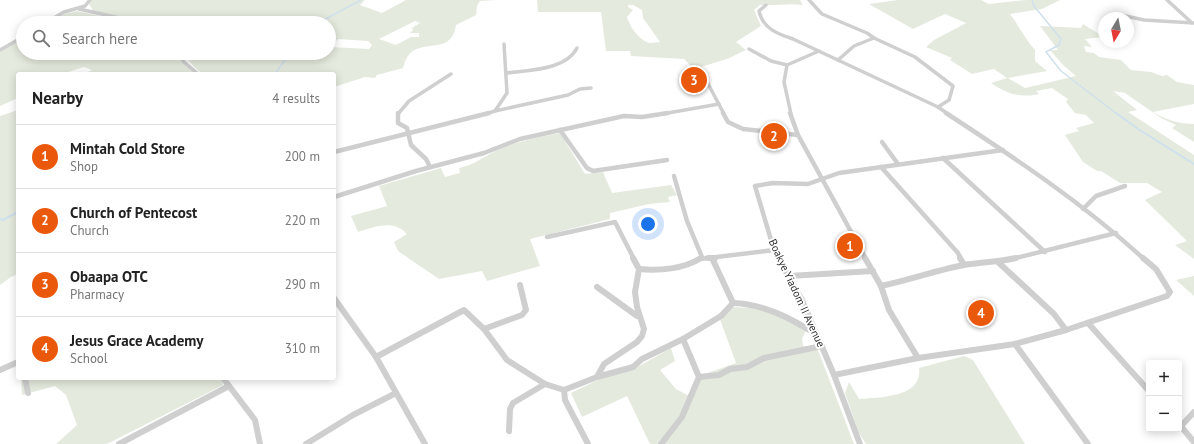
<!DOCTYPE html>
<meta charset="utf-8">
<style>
:root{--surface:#fff;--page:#f6f6f6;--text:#222;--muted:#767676;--line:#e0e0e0;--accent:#ea580c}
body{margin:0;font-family:"PT Sans",sans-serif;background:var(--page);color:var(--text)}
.controls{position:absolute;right:12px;bottom:12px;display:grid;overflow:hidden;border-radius:4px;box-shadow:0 2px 10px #0003}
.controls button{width:36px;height:36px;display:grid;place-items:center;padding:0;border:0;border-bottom:1px solid var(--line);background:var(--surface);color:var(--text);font:20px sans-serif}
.compass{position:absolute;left:1098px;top:12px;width:36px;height:36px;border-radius:50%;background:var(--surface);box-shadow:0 2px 10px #0003;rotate:190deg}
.you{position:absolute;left:648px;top:224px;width:14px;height:14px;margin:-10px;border:3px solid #fff;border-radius:50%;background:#1a73e8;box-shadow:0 0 0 6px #1a73e833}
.badge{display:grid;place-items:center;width:26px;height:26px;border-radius:50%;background:var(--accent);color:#fff;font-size:13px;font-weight:700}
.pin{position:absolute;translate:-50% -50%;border:2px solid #fff;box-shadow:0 1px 4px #0006}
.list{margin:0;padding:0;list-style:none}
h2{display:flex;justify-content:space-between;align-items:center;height:52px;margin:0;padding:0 16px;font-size:17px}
h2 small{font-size:13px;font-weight:400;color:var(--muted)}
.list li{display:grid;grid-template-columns:26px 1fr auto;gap:12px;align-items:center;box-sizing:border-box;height:64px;padding:0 16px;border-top:1px solid var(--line)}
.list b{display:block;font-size:15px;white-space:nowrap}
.list p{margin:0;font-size:13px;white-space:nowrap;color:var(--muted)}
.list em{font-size:13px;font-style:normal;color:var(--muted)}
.icon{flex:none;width:22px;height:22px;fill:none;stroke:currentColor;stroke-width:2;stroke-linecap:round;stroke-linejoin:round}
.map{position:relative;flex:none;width:1194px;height:444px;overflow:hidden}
.search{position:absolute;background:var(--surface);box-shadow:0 2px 10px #0003;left:16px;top:16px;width:320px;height:44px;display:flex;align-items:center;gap:10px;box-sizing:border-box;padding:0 14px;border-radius:22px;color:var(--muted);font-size:15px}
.panel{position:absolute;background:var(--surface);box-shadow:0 2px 10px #0003;left:16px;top:72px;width:320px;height:308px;border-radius:4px}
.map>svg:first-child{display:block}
</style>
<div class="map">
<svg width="1194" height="444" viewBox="0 0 1194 444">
<rect width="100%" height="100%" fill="#fff"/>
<!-- green -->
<g fill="#e5eade" fill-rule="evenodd">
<path d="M92,0H365L360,5L382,13L406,0H497L480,1L477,6L476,15L456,25C452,53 428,41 413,51C407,55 405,61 403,68L377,75L375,78L365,77L334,87V74H203L194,67L183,53H329V23H147L93,11L89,4ZM415,21L420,23L412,28L413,30L410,33H419V37H411L396,45L379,39ZM338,39L368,41L372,45L369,49L330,47Z"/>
<path d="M537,0H800L803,5C788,3 775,6 760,5L754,10L761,26L736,42L746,50L727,59L694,69L684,59L631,56L630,51H606L601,12H538ZM628,5H633L642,10L643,18L660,42C657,42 653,43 650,43C640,41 629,26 627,17L633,10L628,7Z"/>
<path d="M898,0H981L989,4L1026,0H1060L1042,9L1010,14C1019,26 1025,39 1035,50V61L1047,71L1008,78L1025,88L1076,76L1063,65L1050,50H1058L1040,26L1081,28L1083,24L1104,37L1085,39L1092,47L1084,46L1086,52L1094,53L1099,57L1121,60L1131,70L1151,72L1162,76L1167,75L1177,82L1194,85V104L1153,112C1167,120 1178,124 1194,124V142L1172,128L1176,125L1161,118L1125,93L1113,91L1137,110L1128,112L1194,155V259L1175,245L1187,241L1145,200L1162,192L1147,183H1120L1101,171H1097L1083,162L1065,135L1079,131L1076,128L1094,123L1086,115L1075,113L1066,102L1068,99L1052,88L1036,91L1039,94C1020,98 1007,94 991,83L1007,78L994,69L972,74L950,60L952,58L926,47L934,40L966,23L945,14L913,29L869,4Z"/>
<path d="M77,11L134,23H49L64,14Z"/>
<path d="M23,38V53H175L195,74H84L92,70L84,67L62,74H18V98L0,106V51Z"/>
<path d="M18,110V274L11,277L0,285V116Z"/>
<path d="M560,133L585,174L603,172L612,193L671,185L677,195L668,197L670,202L649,204L610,213V219L530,239L540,266L487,281L482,271L439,279L398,251L394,242L407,234C393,219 375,227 358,232L351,216L387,206L379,186L441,168L445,177L460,173L459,168C475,164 477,161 490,154C510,143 538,137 560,133Z"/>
<path d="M1194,276V296L1176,280Z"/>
<path d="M733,307L764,309L806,330L802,339L803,346H812L818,350L854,444H650L627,396L582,417L571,393L604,377L634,369L671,348L675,361L660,370L676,389L691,397L702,375L736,363L718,314Z"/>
<path d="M964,356L973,360L1025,444H866L859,433L845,393L849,382L859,399C879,397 923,398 919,368Z"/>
<path d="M21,378H221L223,385L107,444H56L77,425L66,395L55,386L22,395Z"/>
</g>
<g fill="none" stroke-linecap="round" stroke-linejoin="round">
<!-- stream-far1 -->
<g stroke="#cfe1ec" stroke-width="1.5">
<path d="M1032,0L1034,6L1061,39L1059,45L1046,52L1061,71L1117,114"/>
<path d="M318,23L361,0"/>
<path d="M275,74L290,53"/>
</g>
<!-- stream -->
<g stroke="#cfe1ec" stroke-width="2">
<path d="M1116,113L1138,129L1194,164"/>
<path d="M0,219L3,220L18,212"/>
</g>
<!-- street-far2 -->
<g stroke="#cfcfcf" stroke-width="3.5">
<path d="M809,0L822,14L867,33L874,38L854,46L838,60"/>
<path d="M1167,0L1192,23"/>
<path d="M766,5L759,11C763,29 778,34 793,39L938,107L948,114"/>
<path d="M79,9L142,23"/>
<path d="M1121,15L1144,20L1194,23"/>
<path d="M45,23L64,12L85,6L90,0"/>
<path d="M874,38L915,57L953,86L949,100L938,107"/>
<path d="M749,49L771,61L787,65"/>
<path d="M0,50L23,37"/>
<path d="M178,53L184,62L198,74"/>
<path d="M507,73C529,70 566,70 577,48"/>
<path d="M705,78L724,114"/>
<path d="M495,111L568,95L580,89L591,88"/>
<path d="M398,114L409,101L451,74"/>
<path d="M485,114L495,111L507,93L504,44"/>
<path d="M662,114L719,104"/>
<path d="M791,114L784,82L787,65L819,51"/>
</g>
<!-- street-far1 -->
<g stroke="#cfcfcf" stroke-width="4.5">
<path d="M398,113V123L407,128L411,145L426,159L430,167"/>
<path d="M723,113L728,122L743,129L798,135"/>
<path d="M790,113L798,135L866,259"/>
<path d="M946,113C1015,158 1084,204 1144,259"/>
<path d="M560,130L587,168L593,171L667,160"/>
<path d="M882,142L898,164"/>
<path d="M334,152L489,113"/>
<path d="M943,158L1045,252"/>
<path d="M881,167L958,253L961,259"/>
<path d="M674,176L687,221L702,257"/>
<path d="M334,197L416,171L484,153L520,139L624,116L642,117L668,113"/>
<path d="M1083,209L1096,196L1125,186"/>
<path d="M547,237L615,222L634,259"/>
<path d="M700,259L774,250"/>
<path d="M779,259L774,250L755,186L773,183L808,184L839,173L1003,150"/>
<path d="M1012,259L1116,233"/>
</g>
<!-- street -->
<g stroke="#cfcfcf" stroke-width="6">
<path d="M708,258H715"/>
<path d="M778,258L802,300L834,375L860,444"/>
<path d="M865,258L881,286L889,310L918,358"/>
<path d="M960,258L964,265"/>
<path d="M998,262L1054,314L1066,330"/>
<path d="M639,269C659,271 684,269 701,258"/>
<path d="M789,276L873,271"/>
<path d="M881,286C909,280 937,270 964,265C982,262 999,262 1016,258"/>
<path d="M597,287L637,316"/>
<path d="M334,298L376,357L425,444"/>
<path d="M733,303C764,304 790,318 816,334"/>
<path d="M1088,323L1149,391"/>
<path d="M484,329L522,315L526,310L520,285"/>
<path d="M683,339L721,316L733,303L712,258"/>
<path d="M1015,344L1088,444"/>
<path d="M376,357L464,310L484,329L507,360L545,384L564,390L565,400L588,444"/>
<path d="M0,370L18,362"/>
<path d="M834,375L918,358L1015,344L1066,330L1167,296L1170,292L1156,269L1143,258"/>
<path d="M597,377L633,367L642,359L683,339L699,377L682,417L661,444"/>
<path d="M699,377L719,375L730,369L747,367L764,358L822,346"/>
<path d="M25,378L28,393"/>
<path d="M223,378L255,420L260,444"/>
<path d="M564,390L597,377L604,364L637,342L642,336L644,329L637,307L635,292L639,269L633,258"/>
<path d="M1179,424L1194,442"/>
<path d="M1181,426L1194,412"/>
<path d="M509,431L510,409L513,403L545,384"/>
<path d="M119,444L229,386"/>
<path d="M306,444L353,415L396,393"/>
</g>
</g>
<g text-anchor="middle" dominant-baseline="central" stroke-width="4" stroke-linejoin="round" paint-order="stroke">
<!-- street labels -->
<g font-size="11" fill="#323232" stroke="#fff">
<text transform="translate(797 293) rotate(65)">Boakye Yiadom II Avenue</text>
</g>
</g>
</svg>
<div class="controls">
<button>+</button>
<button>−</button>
</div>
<svg class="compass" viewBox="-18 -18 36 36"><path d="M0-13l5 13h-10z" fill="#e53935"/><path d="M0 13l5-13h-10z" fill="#767676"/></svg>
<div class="you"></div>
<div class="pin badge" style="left:850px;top:246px">1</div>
<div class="pin badge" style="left:774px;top:136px">2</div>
<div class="pin badge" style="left:694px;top:80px">3</div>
<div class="pin badge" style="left:981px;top:313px">4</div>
<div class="search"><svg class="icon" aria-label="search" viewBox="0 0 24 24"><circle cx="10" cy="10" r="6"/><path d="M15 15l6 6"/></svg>Search here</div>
<section class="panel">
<h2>Nearby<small>4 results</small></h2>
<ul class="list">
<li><span class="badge">1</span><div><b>Mintah Cold Store</b><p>Shop</p></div><em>200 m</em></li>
<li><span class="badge">2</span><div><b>Church of Pentecost</b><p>Church</p></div><em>220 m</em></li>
<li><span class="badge">3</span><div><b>Obaapa OTC</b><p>Pharmacy</p></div><em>290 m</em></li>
<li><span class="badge">4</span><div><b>Jesus Grace Academy</b><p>School</p></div><em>310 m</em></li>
</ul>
</section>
</div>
